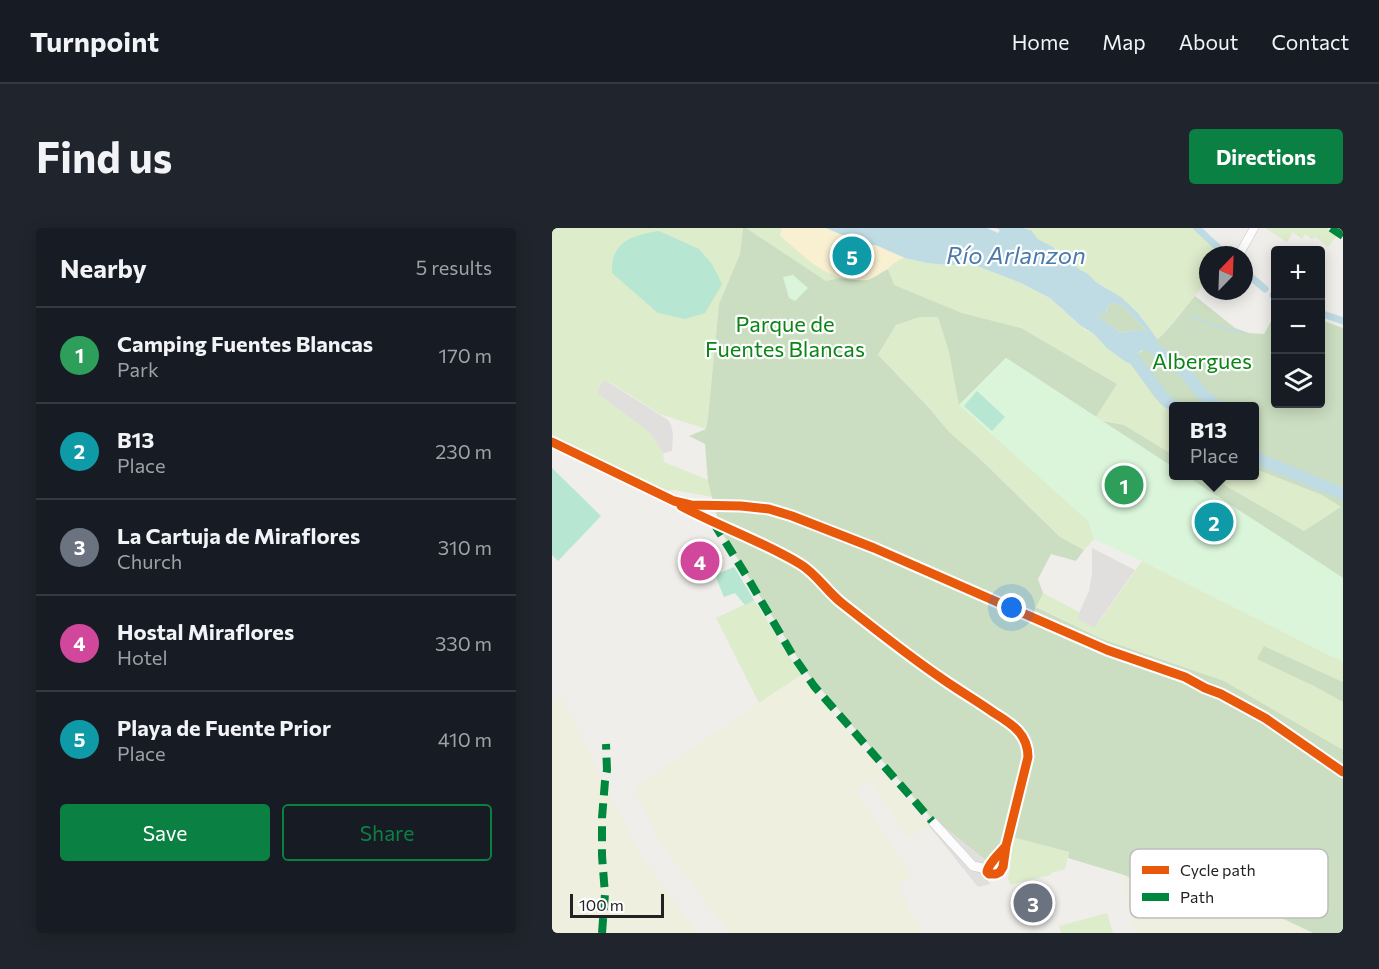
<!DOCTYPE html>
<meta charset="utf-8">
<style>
:root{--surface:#171b24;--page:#20242c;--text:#f1f3f6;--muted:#9ea1a6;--line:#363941;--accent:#0b8043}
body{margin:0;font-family:Commissioner,sans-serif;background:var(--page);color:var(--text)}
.controls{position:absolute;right:18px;top:18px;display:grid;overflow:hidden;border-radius:6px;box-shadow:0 3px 15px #0003}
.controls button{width:54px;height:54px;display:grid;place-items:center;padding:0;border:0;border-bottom:2px solid var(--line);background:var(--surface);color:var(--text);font:30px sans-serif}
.compass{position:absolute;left:647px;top:18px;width:54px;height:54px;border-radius:50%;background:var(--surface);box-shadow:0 3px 15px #0003;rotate:23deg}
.scale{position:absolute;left:18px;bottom:15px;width:94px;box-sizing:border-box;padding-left:6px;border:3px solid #222;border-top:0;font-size:16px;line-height:21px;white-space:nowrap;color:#222;-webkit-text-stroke:4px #fff;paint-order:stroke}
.you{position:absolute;left:460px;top:380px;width:21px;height:21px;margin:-15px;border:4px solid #fff;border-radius:50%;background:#1a73e8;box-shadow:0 0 0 9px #1a73e833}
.badge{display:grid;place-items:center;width:39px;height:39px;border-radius:50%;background:var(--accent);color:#fff;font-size:20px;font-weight:700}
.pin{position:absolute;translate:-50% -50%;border:3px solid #fff;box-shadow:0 2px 6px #0006}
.popup{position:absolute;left:617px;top:174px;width:90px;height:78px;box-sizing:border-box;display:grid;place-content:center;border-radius:6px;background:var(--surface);filter:drop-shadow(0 2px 4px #0005);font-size:20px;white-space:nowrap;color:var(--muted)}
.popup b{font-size:22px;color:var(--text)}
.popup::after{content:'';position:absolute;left:50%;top:100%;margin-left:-12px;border:12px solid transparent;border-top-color:var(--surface)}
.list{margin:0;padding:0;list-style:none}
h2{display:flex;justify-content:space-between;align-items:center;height:78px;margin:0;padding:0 24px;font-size:26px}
h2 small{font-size:20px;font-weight:400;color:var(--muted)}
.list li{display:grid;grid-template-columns:39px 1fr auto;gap:18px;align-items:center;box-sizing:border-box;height:96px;padding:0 24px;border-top:2px solid var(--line)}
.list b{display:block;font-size:22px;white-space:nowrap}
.list p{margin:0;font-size:20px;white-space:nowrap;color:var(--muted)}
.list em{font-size:20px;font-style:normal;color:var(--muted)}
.actions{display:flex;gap:12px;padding:18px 24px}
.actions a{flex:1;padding:14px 0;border:2px solid var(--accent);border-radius:6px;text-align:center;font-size:21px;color:var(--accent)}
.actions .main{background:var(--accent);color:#fff}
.icon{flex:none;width:33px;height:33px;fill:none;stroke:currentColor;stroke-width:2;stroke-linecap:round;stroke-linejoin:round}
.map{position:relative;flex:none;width:791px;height:705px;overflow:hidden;border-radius:6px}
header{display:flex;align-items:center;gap:36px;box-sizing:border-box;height:84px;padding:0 30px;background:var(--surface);border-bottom:2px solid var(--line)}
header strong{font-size:28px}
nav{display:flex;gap:33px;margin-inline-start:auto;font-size:21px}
.intro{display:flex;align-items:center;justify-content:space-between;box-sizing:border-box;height:144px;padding:0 36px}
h1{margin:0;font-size:42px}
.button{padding:15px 27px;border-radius:6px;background:var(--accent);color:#fff;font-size:21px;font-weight:700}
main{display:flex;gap:36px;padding:0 36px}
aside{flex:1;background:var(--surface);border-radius:6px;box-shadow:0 3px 15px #0003}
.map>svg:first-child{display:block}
</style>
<header>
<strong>Turnpoint</strong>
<nav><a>Home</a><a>Map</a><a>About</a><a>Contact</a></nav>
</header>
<div class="intro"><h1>Find us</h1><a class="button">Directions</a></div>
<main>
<aside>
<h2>Nearby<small>5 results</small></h2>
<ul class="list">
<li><span class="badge" style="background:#2e9e5b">1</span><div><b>Camping Fuentes Blancas</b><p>Park</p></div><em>170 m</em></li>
<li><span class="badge" style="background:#0f9aa8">2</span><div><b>B13</b><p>Place</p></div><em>230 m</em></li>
<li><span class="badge" style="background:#6b7280">3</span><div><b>La Cartuja de Miraflores</b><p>Church</p></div><em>310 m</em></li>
<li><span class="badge" style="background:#d1479c">4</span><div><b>Hostal Miraflores</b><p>Hotel</p></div><em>330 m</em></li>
<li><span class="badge" style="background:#0f9aa8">5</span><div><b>Playa de Fuente Prior</b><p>Place</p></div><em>410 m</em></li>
</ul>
<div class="actions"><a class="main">Save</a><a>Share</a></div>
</aside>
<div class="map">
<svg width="791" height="705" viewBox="0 0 791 705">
<rect width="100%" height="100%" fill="#f0eeeb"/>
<!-- farmland -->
<g fill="#efefdf">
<path d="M249,447L377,598L357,610L317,552L304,562L360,648L345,657L357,675V682L373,705H177L107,613L82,560Z"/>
<path d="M8,468L89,628L146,705H0V474Z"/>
<path d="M569,646L619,665L635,663L658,664L683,668L761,705H583Z"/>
</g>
<!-- grass -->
<g fill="#ddeccb">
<path d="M0,0H191L188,26L167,76L156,190L154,201L108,186L56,153H52L46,162L98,205L111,225L112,234L156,252L161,269L122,262L111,263L0,210Z"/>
<path d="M194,0H230L228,8C247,23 264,40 287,50L274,53Z"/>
<path d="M471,0H641L671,27H656V52L606,112L586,85L554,59L544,54L536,46L527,41L512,26H507L501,19L486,11L479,2Z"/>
<path d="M713,0H774L785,8L776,19L764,9L760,11L753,6L750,11L741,4L735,14Z"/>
<path d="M348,30H353L375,35L397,37L420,36L469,55L498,70L533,102L542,106L557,121L574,134L579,136L603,170L621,185V227L572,197L547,191L544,189L565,156L469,100L410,85L341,57L336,41Z"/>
<path d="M368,89H386L397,124L537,294L542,311L532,322L508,309L428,231L397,204L378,181L326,128L344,97Z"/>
<path d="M703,241L770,267L790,279L752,303L657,248H702Z"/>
<path d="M590,333L791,434V454L712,418L762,458L791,474V522L672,453L550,411L483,378L491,365L527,384L525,390L547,394Z"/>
<path d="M202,372L249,447L207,475L164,390Z"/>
<path d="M456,608L517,624L513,641L499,645V647L458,657L456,650L458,640Z"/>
<path d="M555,685L561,705H509L507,698Z"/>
</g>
<!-- forest -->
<g fill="#cbdec1">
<path d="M191,0H194L274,53L287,50L316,52L336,41L342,57L410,85L469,100L565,156L544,189L454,130L407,177L397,124L386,89H368L344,97L326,127L378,181L397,204L428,231L508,309L532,322L524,333L499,326L486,351L491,365L484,379L550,411L672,453L791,522V705H761L683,668L658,664L635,663L619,665L569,646L516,630L517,624L453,607L447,620L436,634L384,593H382L256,446L238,418L169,303L156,254L153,216L137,208L154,201L156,190L167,76L188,26Z"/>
<path d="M643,68L683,100L697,105L712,106L723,86L724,176H768L769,92L791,100V350L634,248H657L752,303L789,279L770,267L703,241L702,178H622L621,185L603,170L579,136L581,128C588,123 596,121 602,115C617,102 630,83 643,68Z"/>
<path d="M560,75L571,78L594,102L593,104L584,102L568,105C562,97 550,94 545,86L547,85H555L554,80Z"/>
<path d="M547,192L572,197L621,227V240Z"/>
<path d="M712,418L791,454V474L762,458L705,431Z"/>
</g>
<!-- sand -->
<path fill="#f8f0d0" d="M230,0H274L302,12L326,18L353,30C344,31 329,47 318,51C313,53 308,52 304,52C272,51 250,27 228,7Z"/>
<!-- park -->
<g fill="#daf5da">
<path d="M241,47L256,60L243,73L237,70L231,49Z"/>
<path d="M454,130L621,239L622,248H634L791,350V434L603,339L542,311L537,294L407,177Z"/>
</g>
<!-- pitch -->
<g fill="#b7e6d2">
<path d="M107,3L147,21L160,36L170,56L153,85L133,91L106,85L60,45C58,14 81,7 107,3Z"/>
<path d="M425,163L453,189L440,203L412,178Z"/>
<path d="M0,240L49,288L6,333L0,327Z"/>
<path d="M182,339L202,372L193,377L183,365L172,369L163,347Z"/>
</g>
<!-- parking -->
<g fill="#e0dfde">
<path d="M53,152L116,192L119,197L121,206L120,223L111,225L98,205L92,200L45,165L48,158Z"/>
<path d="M540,320L583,342L542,400L525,390L537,363L540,345Z"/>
<path d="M384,592L436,634L431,644L438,656L426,659L377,598Z"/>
</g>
<!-- water -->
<path fill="#bfdbe3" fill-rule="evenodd" d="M274,0H435L446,5L448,2L444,0H471L479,2L486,11L501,19L507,26H512L527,41L536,46L544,54L569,69L586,85L606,112C598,118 589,122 581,128L579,136L574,134L556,121L542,106L529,98L498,70L469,55L420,36L397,37L375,35L353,30L326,18L302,12ZM560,75L571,78L594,102L593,103L584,102L568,105C562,97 550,94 546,86L547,85L555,86L554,80Z"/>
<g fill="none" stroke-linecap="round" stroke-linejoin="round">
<!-- stream -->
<path stroke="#bfdbe3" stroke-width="2" d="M638,87C655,97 671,101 690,104"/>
<!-- canal -->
<g stroke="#bfdbe3" stroke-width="7">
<path d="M645,0L674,27"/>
<path d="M692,43L713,61"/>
<path d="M721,67L724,69"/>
<path d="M768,85L791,93"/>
</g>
<!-- river -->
<g stroke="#bfdbe3" stroke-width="12">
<path d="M583,114L599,118L632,143L651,167L665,178"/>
<path d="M572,117L613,172L622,178"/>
<path d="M702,229L791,266"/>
</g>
<defs>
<path id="minor" d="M688,25L702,0"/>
<g id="tertiary">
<path d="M126,276L147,287L221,322L256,342L288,374L339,413L388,449L448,488L466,502L475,515L476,529L454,618L451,639L448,644L444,646H437L435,644C436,636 448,625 454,618"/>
<path d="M380,593L421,638L435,641"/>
</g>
<path id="secondary" d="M0,214L122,273L139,277L189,278L217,281L240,288L322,320L555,422L633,449L653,460L669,466L713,490L791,544"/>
</defs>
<!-- minor casing -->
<use href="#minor" stroke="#c9c8c7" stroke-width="9"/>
<!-- tertiary casing -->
<use href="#tertiary" stroke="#c9c8c7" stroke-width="10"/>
<!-- secondary casing -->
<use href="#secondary" stroke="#999a82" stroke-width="12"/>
<!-- minor -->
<use href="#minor" stroke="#fdfcfc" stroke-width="8"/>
<!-- tertiary -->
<use href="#tertiary" stroke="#fdfcfc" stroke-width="9"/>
<!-- secondary -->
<use href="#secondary" stroke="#f4f4ed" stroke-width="10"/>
<!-- quiet -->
<g stroke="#00873e" stroke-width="8" stroke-dasharray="15 8" stroke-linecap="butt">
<path d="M779,0L791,8"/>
<path d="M163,294L164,299L197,352L240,426L262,458L380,593"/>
<path d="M50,705L53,666L50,628V590L53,553L55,542L54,516"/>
</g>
<defs>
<g id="cycleway">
<path d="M0,214L122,273L139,277L189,278L217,281L240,288L322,320L555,422L633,449L653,460L669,466L713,490L791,544"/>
<path d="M129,278C168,299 210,313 248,336C265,346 275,364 291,376C323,401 355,427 389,450C406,462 425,473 442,485C460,496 476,506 476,529L454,618L451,639L448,644L444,646H437L435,644C436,636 448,625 454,618"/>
</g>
</defs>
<!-- cycleway casing -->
<use href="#cycleway" stroke="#fff" stroke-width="13"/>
<!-- cycleway -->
<use href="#cycleway" stroke="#e8590c" stroke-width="9"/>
</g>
<g text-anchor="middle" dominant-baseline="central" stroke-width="4.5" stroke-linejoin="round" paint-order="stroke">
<!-- park labels -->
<g font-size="22" fill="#0c8416" stroke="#fff">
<text x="233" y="95">Parque de<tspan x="233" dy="25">Fuentes Blancas</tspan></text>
<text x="650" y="132">Albergues</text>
</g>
<!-- water labels -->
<g font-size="24" font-style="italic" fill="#4a7aab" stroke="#fff">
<text x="464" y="26">Río Arlanzon</text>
</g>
</g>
<!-- legend -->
<rect x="578" y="621" width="198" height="69" rx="9" fill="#fff" stroke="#bdbdbd" stroke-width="1.5"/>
<rect x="590" y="638" width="27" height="8" fill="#e8590c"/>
<rect x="590" y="665" width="27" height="8" fill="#00873e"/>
<g font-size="16" fill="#222">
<text x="628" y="648">Cycle path</text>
<text x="628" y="675">Path</text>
</g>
</svg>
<div class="controls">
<button>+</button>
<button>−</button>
<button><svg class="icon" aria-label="layers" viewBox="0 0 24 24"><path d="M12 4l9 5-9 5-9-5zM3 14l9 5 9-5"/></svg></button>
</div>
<svg class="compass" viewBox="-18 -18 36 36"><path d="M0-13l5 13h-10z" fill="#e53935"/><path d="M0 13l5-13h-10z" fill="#9ea1a6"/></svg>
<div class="scale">100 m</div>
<div class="you"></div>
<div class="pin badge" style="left:572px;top:257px;background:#2e9e5b">1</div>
<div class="pin badge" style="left:662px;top:294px;background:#0f9aa8">2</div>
<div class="popup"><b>B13</b>Place</div>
<div class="pin badge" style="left:481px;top:675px;background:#6b7280">3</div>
<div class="pin badge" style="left:148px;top:333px;background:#d1479c">4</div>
<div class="pin badge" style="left:300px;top:28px;background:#0f9aa8">5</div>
</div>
</main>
